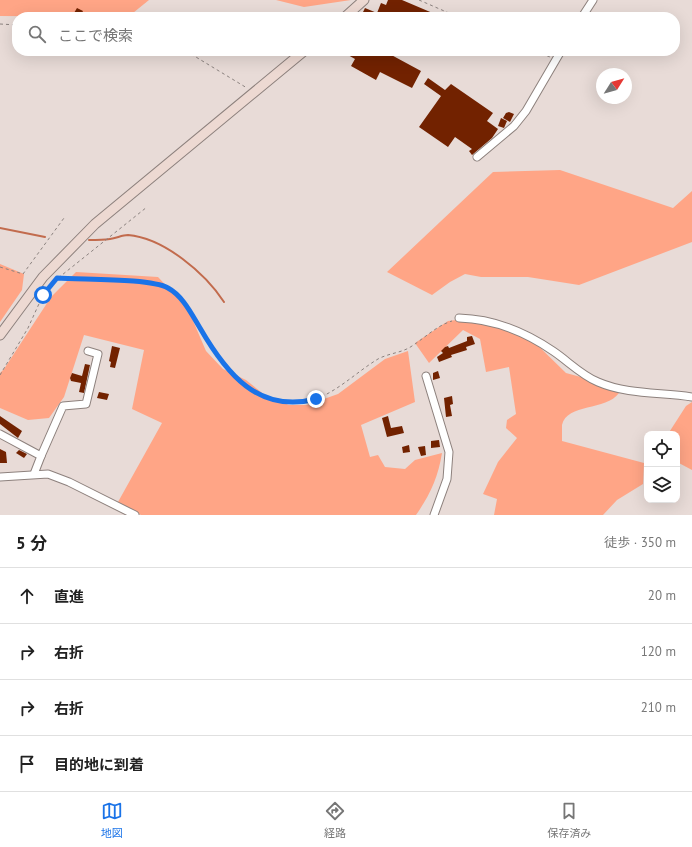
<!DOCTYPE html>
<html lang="ja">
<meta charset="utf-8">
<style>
:root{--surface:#fff;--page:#f6f6f6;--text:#222;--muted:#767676;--line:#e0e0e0;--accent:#1a73e8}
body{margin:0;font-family:"PT Sans","Noto Sans JP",sans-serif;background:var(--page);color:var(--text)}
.controls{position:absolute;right:12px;bottom:12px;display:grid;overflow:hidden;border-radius:8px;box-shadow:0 4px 16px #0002}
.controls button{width:36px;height:36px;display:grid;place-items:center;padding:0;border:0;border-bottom:1px solid var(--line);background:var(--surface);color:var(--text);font:20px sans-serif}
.compass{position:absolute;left:596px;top:68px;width:36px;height:36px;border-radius:50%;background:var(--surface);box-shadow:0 4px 16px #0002;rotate:53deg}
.stop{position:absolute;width:12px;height:12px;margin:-9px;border:3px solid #1a73e8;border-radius:50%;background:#fff}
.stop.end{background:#1a73e8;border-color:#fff;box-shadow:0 1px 4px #0008}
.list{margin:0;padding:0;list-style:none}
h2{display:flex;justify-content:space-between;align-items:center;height:52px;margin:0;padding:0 16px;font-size:17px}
h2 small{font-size:13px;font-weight:400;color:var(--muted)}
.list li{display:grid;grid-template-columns:26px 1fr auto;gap:12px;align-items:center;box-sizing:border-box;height:56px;padding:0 16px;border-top:1px solid var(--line)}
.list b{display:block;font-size:15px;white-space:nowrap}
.list em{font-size:13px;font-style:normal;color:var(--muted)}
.icon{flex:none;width:22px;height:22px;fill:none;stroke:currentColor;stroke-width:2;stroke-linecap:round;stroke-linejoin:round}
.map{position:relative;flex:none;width:692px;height:515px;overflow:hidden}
.search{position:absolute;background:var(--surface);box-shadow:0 4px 16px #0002;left:12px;right:12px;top:12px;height:44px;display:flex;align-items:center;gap:10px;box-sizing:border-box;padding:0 14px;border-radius:16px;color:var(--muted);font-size:15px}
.sheet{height:276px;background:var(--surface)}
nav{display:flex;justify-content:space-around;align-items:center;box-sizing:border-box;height:56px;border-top:1px solid var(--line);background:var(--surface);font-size:11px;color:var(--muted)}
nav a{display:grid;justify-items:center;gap:2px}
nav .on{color:var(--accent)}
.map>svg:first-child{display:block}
</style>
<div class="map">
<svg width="692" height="515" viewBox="0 0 692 515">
<rect width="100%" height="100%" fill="#e8dbd7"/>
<!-- green -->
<g fill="#ffa586">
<path d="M0,0H149L128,17L0,16Z"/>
<path d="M276,0H351L304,7Z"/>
<path d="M560,170L673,208L692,191V242L579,285L528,277H481L465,274L450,282L432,295L387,272L493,172Z"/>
<path d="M0,264L24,274L22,290L0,322Z"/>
<path d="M76,272L158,277L188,309L206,351L223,369L246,380L266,396L289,405H307L338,394L385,359L408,351L415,402L361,425L370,457L378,455L385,467L405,469L415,460L442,453C438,478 430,495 416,515H141L118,502L162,423L132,409L144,350L84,335L64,397L49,418L28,420L0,408V373L4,369L51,297Z"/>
<path d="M464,319L522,330L566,373L614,386L619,393C606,411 567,403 562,425C562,430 562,436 562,441L644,463L643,484L617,500L603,515H494L497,499L483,494L498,462L517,438L506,428L507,420L516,414L509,367L486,372L480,339L463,330L429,363L415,343L448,321Z"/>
<path d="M692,402V470L677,462V434H668L686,406Z"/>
</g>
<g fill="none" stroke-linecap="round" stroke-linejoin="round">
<!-- stream -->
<g stroke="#c26b4d" stroke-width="2">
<path d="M0,228L45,237"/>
<path d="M89,240C96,240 103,240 110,239C117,238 122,235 128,235C164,238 205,273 224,302"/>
</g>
</g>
<!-- building -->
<g fill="#722200">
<path d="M388,0H402L442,17H369L362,14L365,8L377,13L381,3L386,5Z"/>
<path d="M77,8L83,11L80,17L74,13Z"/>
<path d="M341,51H384L421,71L412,88L380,72L376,80L351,66L355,59Z"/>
<path d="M428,78L445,90L451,84L493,113L487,121L498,129L492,138L472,155L469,151L472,149L455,137L448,147L419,127L441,96L424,84Z"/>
<path d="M509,112L514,114L510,122L503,118L506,113Z"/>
<path d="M501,118L507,121L504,128L498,126Z"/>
<path d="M472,336L475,344L466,347L467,350L451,355L452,357L439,362L437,357L443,353L441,351L445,347L448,346L449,348L467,341V337Z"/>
<path d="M112,346L120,348L115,368L110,367L111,362L109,361Z"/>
<path d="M85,364L90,365L84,393L79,392L81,383L71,381L70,378L72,373L82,376Z"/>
<path d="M438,371L440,378L433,380V373Z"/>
<path d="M99,392L109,394L107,400L97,398Z"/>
<path d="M452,396L453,404L450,405L452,416L446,417L444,398Z"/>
<path d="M0,416L22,431L18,438L0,424Z"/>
<path d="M388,416L391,428L402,426L404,433L387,437L382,418Z"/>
<path d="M439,440L440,447L431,448V441Z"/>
<path d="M409,445L410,452L403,453L402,447Z"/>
<path d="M425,446L426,455L421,456L418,447Z"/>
<path d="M0,449L6,452L7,463H0Z"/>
<path d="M19,450L27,454L24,458L16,453Z"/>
</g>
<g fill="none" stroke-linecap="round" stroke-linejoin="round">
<defs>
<g id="street">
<path d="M582,17L593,0"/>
<path d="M477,157L514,126L526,111L561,51"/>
<path d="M459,318C494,319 524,331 553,351C568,361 581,375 598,382C628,395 661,392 692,397"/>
<path d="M426,376L449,452L447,479L434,515"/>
<path d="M0,434L41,456L34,474"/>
<path d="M41,456L63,406L86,404L98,354L88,351"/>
<path d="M0,477L48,474L69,482L135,515"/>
</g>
<g id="secondary">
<path d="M345,17L364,0"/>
<path d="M0,335L43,277L95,224L304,51"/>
</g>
</defs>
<!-- street casing -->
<use href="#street" stroke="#8d817d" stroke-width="9"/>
<!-- secondary casing -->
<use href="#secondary" stroke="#8d817d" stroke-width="11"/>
<!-- path -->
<g stroke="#8b827f" stroke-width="1" stroke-dasharray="3 3" stroke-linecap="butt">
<path d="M419,0L458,17"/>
<path d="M0,24L17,25"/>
<path d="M186,51L247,88"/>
<path d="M536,51L550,57"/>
<path d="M0,267L23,274L64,218"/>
<path d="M57,279C82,280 149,278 168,288C180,294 188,309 195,320C214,351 231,384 268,397C278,400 289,405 300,403C331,399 353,374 378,359C389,353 402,353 412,346C426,337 436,326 452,321"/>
<path d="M0,375L28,328L43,295L57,279L147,207"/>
</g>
<!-- street -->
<use href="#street" stroke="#fff" stroke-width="7"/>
<!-- secondary -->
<use href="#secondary" stroke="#edd9d2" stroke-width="9"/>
</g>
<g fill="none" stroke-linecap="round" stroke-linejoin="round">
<!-- route -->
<path stroke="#1a73e8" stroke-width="5" d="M43,295L57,278C82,280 150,278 168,288C183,296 192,315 200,328C226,373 258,414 316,399"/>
</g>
</svg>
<div class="controls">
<button><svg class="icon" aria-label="locate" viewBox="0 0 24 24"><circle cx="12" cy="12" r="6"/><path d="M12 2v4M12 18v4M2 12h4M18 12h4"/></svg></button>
<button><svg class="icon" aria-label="layers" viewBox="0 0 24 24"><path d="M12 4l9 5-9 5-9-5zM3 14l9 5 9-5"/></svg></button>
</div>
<svg class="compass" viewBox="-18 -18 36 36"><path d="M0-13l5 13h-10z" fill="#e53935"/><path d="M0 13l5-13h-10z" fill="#767676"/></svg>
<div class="stop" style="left:43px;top:295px"></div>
<div class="stop end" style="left:316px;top:399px"></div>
<div class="search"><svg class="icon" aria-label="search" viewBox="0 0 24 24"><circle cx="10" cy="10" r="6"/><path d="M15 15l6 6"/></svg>ここで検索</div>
</div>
<section class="sheet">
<h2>5 分<small>徒歩 · 350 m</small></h2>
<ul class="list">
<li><svg class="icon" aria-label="ahead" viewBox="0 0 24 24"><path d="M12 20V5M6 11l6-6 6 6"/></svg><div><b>直進</b></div><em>20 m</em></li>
<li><svg class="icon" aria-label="right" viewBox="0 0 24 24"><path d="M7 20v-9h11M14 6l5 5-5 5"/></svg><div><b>右折</b></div><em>120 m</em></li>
<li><svg class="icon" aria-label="right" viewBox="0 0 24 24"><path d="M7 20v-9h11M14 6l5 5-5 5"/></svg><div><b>右折</b></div><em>210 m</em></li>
<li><svg class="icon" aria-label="arrive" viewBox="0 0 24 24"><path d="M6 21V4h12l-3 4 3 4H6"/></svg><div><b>目的地に到着</b></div></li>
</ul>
</section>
<nav>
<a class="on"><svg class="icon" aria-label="map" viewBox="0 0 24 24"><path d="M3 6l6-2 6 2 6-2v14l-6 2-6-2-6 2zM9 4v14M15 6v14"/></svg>地図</a>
<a><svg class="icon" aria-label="directions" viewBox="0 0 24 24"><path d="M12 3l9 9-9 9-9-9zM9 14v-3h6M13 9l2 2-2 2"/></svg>経路</a>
<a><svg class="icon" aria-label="saved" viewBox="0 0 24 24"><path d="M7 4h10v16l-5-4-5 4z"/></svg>保存済み</a>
</nav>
